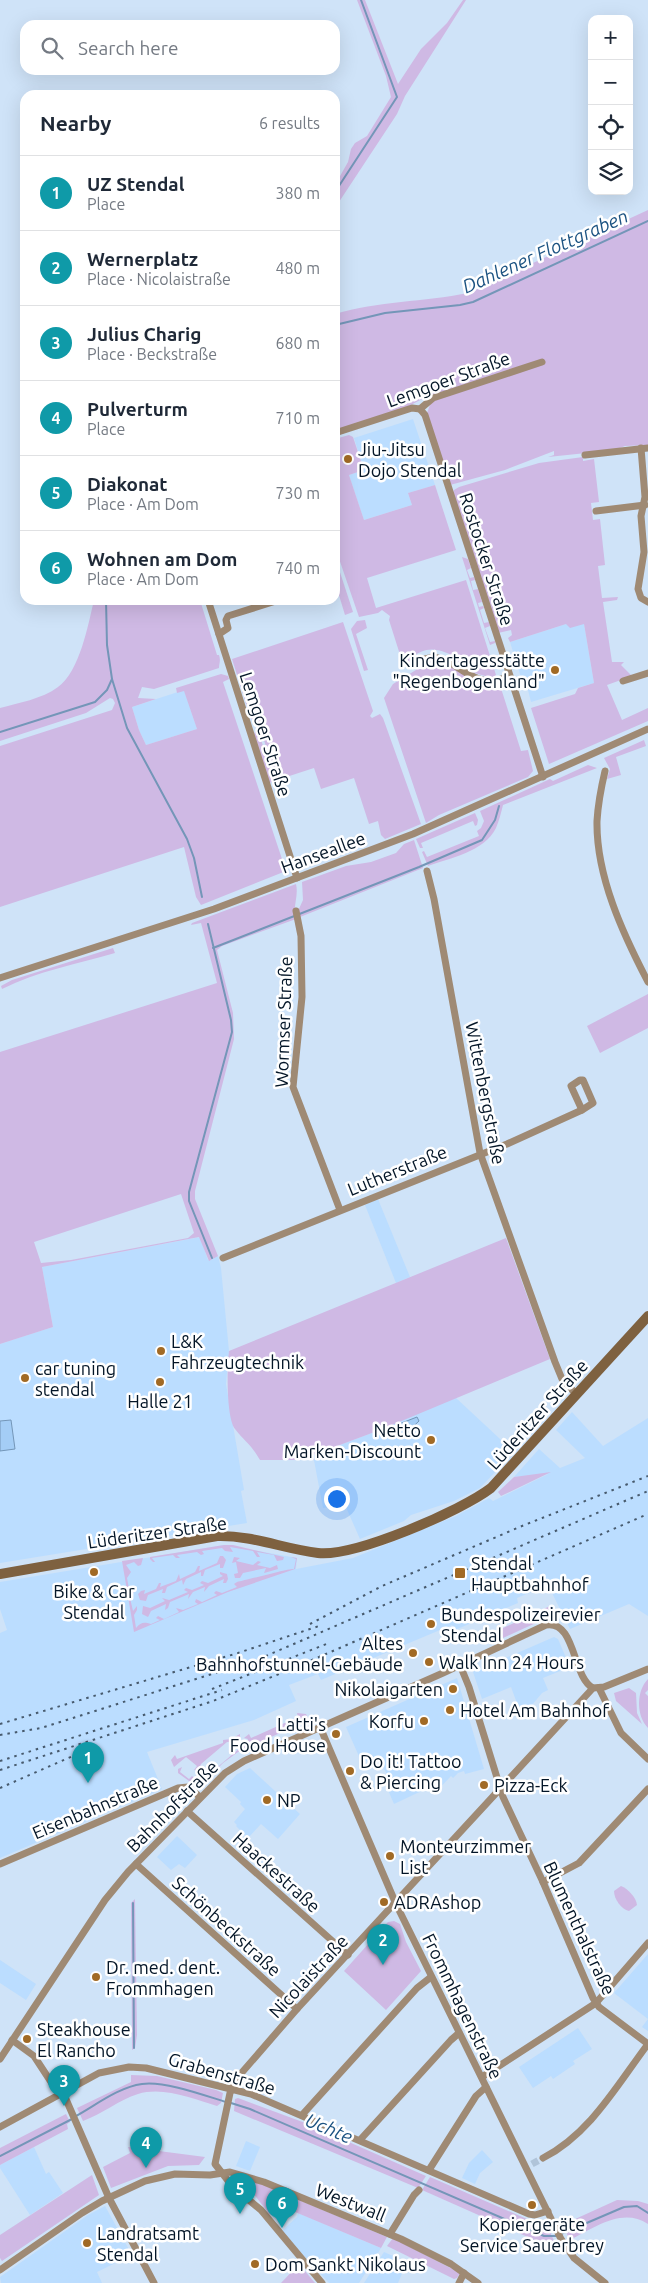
<!DOCTYPE html>
<meta charset="utf-8">
<style>
:root{--surface:#fff;--page:#f2f2f3;--text:#1f2937;--muted:#747a83;--line:#e0e1e3;--accent:#a16a25}
body{margin:0;font-family:Ubuntu,sans-serif;background:var(--page);color:var(--text)}
.controls{position:absolute;right:15px;top:15px;display:grid;overflow:hidden;border-radius:10px;box-shadow:0 5px 20px #0002}
.controls button{width:45px;height:45px;display:grid;place-items:center;padding:0;border:0;border-bottom:1px solid var(--line);background:var(--surface);color:var(--text);font:25px sans-serif}
.you{position:absolute;left:336px;top:1498px;width:18px;height:18px;margin:-12px;border:4px solid #fff;border-radius:50%;background:#1a73e8;box-shadow:0 0 0 8px #1a73e833}
.badge{display:grid;place-items:center;width:32px;height:32px;border-radius:50%;background:var(--accent);color:#fff;font-size:16px;font-weight:700}
.pin{position:absolute;translate:-50% -41px;filter:drop-shadow(0 1px 2px #0008)}
.pin::after{content:'';position:absolute;top:26px;width:18px;height:15px;background:inherit;clip-path:polygon(0 0,100% 0,50% 100%)}
.list{margin:0;padding:0;list-style:none}
h2{display:flex;justify-content:space-between;align-items:center;height:65px;margin:0;padding:0 20px;font-size:21px}
h2 small{font-size:16px;font-weight:400;color:var(--muted)}
.list li{display:grid;grid-template-columns:32px 1fr auto;gap:15px;align-items:center;box-sizing:border-box;height:75px;padding:0 20px;border-top:1px solid var(--line)}
.list b{display:block;font-size:19px;white-space:nowrap}
.list p{margin:0;font-size:16px;white-space:nowrap;color:var(--muted)}
.list em{font-size:16px;font-style:normal;color:var(--muted)}
.icon{flex:none;width:28px;height:28px;fill:none;stroke:currentColor;stroke-width:2;stroke-linecap:round;stroke-linejoin:round}
.map{position:relative;flex:none;width:648px;height:2283px;overflow:hidden}
.search{position:absolute;background:var(--surface);box-shadow:0 5px 20px #0002;left:20px;top:20px;width:320px;height:55px;display:flex;align-items:center;gap:12px;box-sizing:border-box;padding:0 18px;border-radius:15px;color:var(--muted);font-size:19px}
.panel{position:absolute;background:var(--surface);box-shadow:0 5px 20px #0002;left:20px;top:90px;width:320px;height:515px;border-radius:15px}
.map>svg:first-child{display:block}
</style>
<div class="map">
<svg width="648" height="2283" viewBox="0 0 648 2283">
<rect width="100%" height="100%" fill="#cfe3f8"/>
<!-- built -->
<g fill="#bdf">
<path d="M413,419L435,485L408,493L412,505L364,520L349,475L364,470L354,438Z"/>
<path d="M566,624H584L594,683L531,702L527,686L524,687L510,642Z"/>
<path d="M184,690L197,729L146,745L139,730L132,707Z"/>
<path d="M378,1199L410,1277L396,1283L365,1205Z"/>
<path d="M200,1237L208,1260L218,1256L221,1268L229,1351L226,1384L244,1490L241,1491L247,1523L0,1563V1344L53,1327L42,1267Z"/>
<path d="M455,1397L514,1452L480,1488L454,1501L411,1515L404,1521L360,1539L345,1505L323,1508L313,1455L380,1430Z"/>
<path d="M572,1412L603,1446L648,1418V1616L629,1604L570,1629L548,1585L517,1598L518,1603L455,1630L452,1625L321,1680L318,1674L289,1685L296,1701L254,1720L147,1752L162,1789L0,1858V1633L7,1630L0,1609V1582L224,1545L297,1558L296,1569L353,1558L456,1516L489,1498L493,1501L548,1474L514,1477L539,1449L560,1468L585,1458L556,1430Z"/>
<path d="M554,1637L558,1639L570,1667L543,1678L548,1690L542,1693L522,1717L511,1687L482,1699L473,1672Z"/>
<path d="M457,1678L484,1769L465,1774L464,1771L458,1773L453,1778L451,1776L434,1794L428,1788L394,1804L388,1790L394,1787L379,1760L375,1757L362,1763L346,1727Z"/>
<path d="M250,1768L300,1814L278,1839L261,1824L248,1838L236,1826L237,1825L234,1822L245,1809L240,1804L241,1802L225,1787L237,1774Z"/>
<path d="M177,1836L197,1855L185,1868L179,1864L171,1870L157,1857Z"/>
<path d="M648,1954V2031L642,2027L648,2019L614,1993Z"/>
<path d="M0,1960L36,1984L26,2000L0,1983Z"/>
<path d="M578,2028L592,2049L573,2061L575,2064L553,2079L551,2076L533,2088L519,2067Z"/>
<path d="M246,2141L260,2147L250,2171L236,2166Z"/>
<path d="M34,2147L46,2174L49,2172L63,2193L30,2215L0,2168V2165Z"/>
<path d="M482,2150L493,2162L480,2173L475,2184L462,2178L469,2163Z"/>
<path d="M105,2206L132,2255L97,2272L102,2283H1L0,2277L88,2215Z"/>
<path d="M298,2213L381,2248L359,2283H329L286,2236L282,2231L297,2217Z"/>
<path d="M384,2252L407,2262L398,2283H364Z"/>
</g>
<!-- green -->
<g fill="#cfb9e4" fill-rule="evenodd">
<path d="M357,0H365L398,84L421,49L447,23L463,0H466L405,96L397,114L335,208V185L348,162L351,149L355,143L367,136L391,97L386,76Z"/>
<path d="M648,210V445L625,446L615,450L548,457L554,455V451L505,470L450,485L427,413L431,402L542,360L426,397L405,408L335,431V314C378,301 424,302 468,293Z"/>
<path d="M349,435L353,437L364,470L349,475L364,520L412,505L408,493L435,485L456,550L367,578L376,608L466,580L496,675L492,678L468,671L457,663L459,659C441,649 427,644 410,659L413,663L412,664L402,661L389,620L390,616L382,610L378,613L359,617L335,547V439Z"/>
<path d="M583,457V461L594,459L599,502L591,503L593,520L600,519L605,565L598,566L602,598L618,597L617,600L603,602L612,662H624L621,665L632,676L607,685L622,720L648,708V721L549,764L531,708L575,694L578,688L594,683L584,624L570,628L566,624L510,642L508,638L512,635L511,630L498,633L453,493L454,490L459,487L539,463Z"/>
<path d="M335,557L353,612L345,615L335,582Z"/>
<path d="M462,557L468,559L471,568L467,570L470,578L474,577L475,580L471,581L473,590L478,589L482,602L478,603L479,607L483,606L484,608L480,610L484,623L489,622L490,626L485,628L490,642L495,641V643L490,645Z"/>
<path d="M94,600H200L217,655H219C221,661 219,663 219,668L154,689L142,687L138,698L156,699L132,707L139,730L146,745L197,729L184,691L177,693L176,688L221,674L228,676L229,679L223,682L286,871L201,905L196,897L184,847L0,907V746L112,710L115,703L113,699L110,698L86,713L0,741V708C18,703 42,699 58,687C80,671 88,625 94,600Z"/>
<path d="M365,620L367,628L356,634L368,670L364,671L351,629L357,621Z"/>
<path d="M343,622L373,711L370,716L372,718L380,714L383,718L421,824L385,839L381,835L378,821L369,824L354,778L321,789L314,768L277,780L260,728L256,720L251,719L232,659Z"/>
<path d="M429,658L499,682L521,751L528,750L533,771L528,777L439,815L426,823L384,698L393,684L416,670V666L421,668L429,663Z"/>
<path d="M257,728L275,781L269,783L254,734Z"/>
<path d="M644,740L646,746L616,757L621,775L607,779L610,769L604,758Z"/>
<path d="M588,765L597,768L503,805C501,813 499,821 496,828C484,852 450,858 428,866L422,852L424,851L427,857L479,836L477,831L481,828L484,821L480,811L550,779L553,781Z"/>
<path d="M475,813L478,820L477,825L475,826L473,821L421,843L423,848H420L416,839Z"/>
<path d="M414,840L423,868L300,917L298,911L303,900L302,882L346,866L371,862L396,853L404,844Z"/>
<path d="M296,884C299,897 292,907 296,919L222,946L217,950L233,1013L234,1039L195,1191V1199L218,1256L209,1261L199,1237L42,1267L53,1327L0,1344V1052L217,983L201,923L191,925L192,923ZM181,1194L194,1233L188,1238L71,1260L41,1263L34,1242Z"/>
<path d="M113,948L115,953C77,964 38,971 2,989L1,986L12,980Z"/>
<path d="M648,994V1028L600,1053L587,1026Z"/>
<path d="M506,1238L550,1359L380,1430L313,1455L314,1460H260C251,1444 245,1442 235,1429C226,1417 227,1367 229,1351Z"/>
<path d="M551,1472L501,1496L498,1492L514,1477Z"/>
<path d="M224,1545H233L284,1557L283,1560L277,1561L274,1555L257,1552L260,1557H257L253,1551L230,1547L233,1552L225,1551L222,1548L202,1551L204,1554L201,1555L197,1552L177,1555L180,1558H176L173,1555L152,1558L155,1562H153L150,1559V1557Z"/>
<path d="M220,1556H223L226,1560L223,1568H220V1564L205,1570L203,1576H201V1572L186,1579L183,1585L182,1580L167,1587L165,1593H162L163,1589L148,1595L146,1601L140,1600L138,1594L141,1591L145,1590L144,1594L156,1589L159,1583H161L160,1587L176,1581L179,1574L180,1579L195,1572L198,1566H200L199,1571L217,1563Z"/>
<path d="M234,1557L240,1558L236,1561L253,1565L258,1561L261,1562L257,1565L270,1568L277,1565L278,1569L264,1573L266,1568L243,1573L240,1578H235L234,1574L238,1573L236,1562L232,1563Z"/>
<path d="M291,1557L297,1558L295,1569L228,1592L134,1632L122,1561L143,1558L141,1565L138,1566L134,1562L126,1565L131,1572L127,1578L130,1594L134,1589V1592L130,1598L133,1611L137,1606V1610L134,1615L136,1628C141,1622 144,1622 151,1624L160,1620L156,1618L158,1616L164,1619L179,1612L176,1608L183,1610L198,1604L195,1602L196,1599L202,1602L217,1595L214,1593L216,1591L222,1593L237,1587L234,1584L237,1582C247,1580 290,1568 294,1569L296,1559Z"/>
<path d="M220,1572L227,1574L228,1579L226,1583H223L224,1579L209,1586L204,1592L205,1587L193,1592L188,1599L189,1594L170,1602L168,1608L165,1610L166,1604L151,1611L148,1617L142,1614L143,1606L150,1608L165,1601L162,1598L169,1600L188,1592L184,1590L186,1588L192,1590L204,1585L200,1583L202,1581L208,1583L223,1576L220,1574Z"/>
<path d="M550,1606L553,1611L551,1616L503,1638L501,1629Z"/>
<path d="M648,1679V1690L645,1693L648,1696V1728C636,1716 636,1691 648,1679Z"/>
<path d="M629,1688L636,1693L637,1713L642,1724L616,1701L614,1693Z"/>
<path d="M297,1713L306,1714L309,1720L238,1752L223,1763L203,1783L189,1781L178,1773V1769L182,1767L180,1772L189,1779L192,1776L199,1782L203,1779L201,1775L207,1776L247,1742L248,1739L244,1738L249,1734L251,1738L298,1717Z"/>
<path d="M240,1734V1737L229,1745V1742H227L201,1764L198,1771L194,1770L197,1766L186,1757L174,1767L171,1760L175,1755L177,1759L223,1743V1740L231,1739Z"/>
<path d="M621,1886C628,1889 636,1897 637,1905L629,1911C621,1909 614,1899 614,1891Z"/>
<path d="M135,1899L137,2035L135,2048L132,2050L131,1903Z"/>
<path d="M394,1921L400,1924L406,1942L421,1971L386,2010L344,1971L388,1922Z"/>
<path d="M131,2075L157,2076L216,2090L223,2093L221,2103L217,2106C194,2099 163,2086 138,2094C119,2100 102,2114 83,2121L77,2108L131,2082Z"/>
<path d="M238,2098L308,2124L426,2176L418,2188L234,2111L235,2099Z"/>
<path d="M66,2114L70,2122L67,2124L68,2129L0,2165V2148Z"/>
<path d="M128,2147L205,2157L199,2165L168,2166L111,2188L103,2167L130,2153Z"/>
<path d="M92,2175L99,2195L2,2261L0,2258V2235Z"/>
<path d="M430,2177L543,2226L550,2232L555,2243L549,2245L539,2242L422,2190Z"/>
<path d="M247,2178L387,2237L381,2248L276,2204L270,2215L253,2193L244,2186L243,2181Z"/>
<path d="M617,2200L638,2201L648,2204V2224C622,2207 594,2228 570,2240L562,2225Z"/>
<path d="M393,2238L460,2273L457,2278L454,2279L387,2246Z"/>
<path d="M299,2264L315,2283H281Z"/>
</g>
<!-- water -->
<g fill="#a4cdf6" stroke="#7496b8">
<path d="M417,1417L419,1421L401,1438L394,1437L388,1432L399,1424Z"/>
<path d="M11,1420L15,1449L0,1451V1421Z"/>
</g>
<g fill="none" stroke-linecap="round" stroke-linejoin="round">
<!-- stream -->
<g stroke="#7496b8" stroke-width="2">
<path d="M335,192L397,97L361,0"/>
<path d="M335,325L385,313L460,305L473,302L648,221"/>
<path d="M106,600L107,645L112,679L127,728L187,839L194,858L202,897"/>
<path d="M0,732L95,702L107,690L112,679"/>
<path d="M208,924L231,1020L232,1032L189,1192V1201L212,1258"/>
<path d="M213,948L419,867L482,840L495,820L499,806"/>
<path d="M133,1903L134,2048"/>
<path d="M231,2103L250,2109L544,2236H556"/>
<path d="M76,2116C96,2105 119,2087 142,2084C166,2081 203,2095 226,2102"/>
<path d="M0,2156L72,2119"/>
<path d="M561,2234L624,2207L637,2206L648,2213"/>
</g>
<!-- street-tunnel -->
<path stroke="#b0c4d9" stroke-width="7" stroke-dasharray="7 3.5" stroke-linecap="butt" d="M532,2164L543,2158"/>
<!-- street -->
<g stroke="#9f8a74" stroke-width="7">
<path d="M420,409L425,415L543,777"/>
<path d="M335,433L412,408L420,409L433,398L542,362"/>
<path d="M641,448L645,497L641,516L644,552L638,589L641,598L648,602"/>
<path d="M585,455L648,448"/>
<path d="M596,511L645,505"/>
<path d="M208,600L297,878"/>
<path d="M219,634L228,628L226,620L228,616L279,600"/>
<path d="M417,663C444,645 460,677 486,681C494,682 502,679 509,677"/>
<path d="M623,681L648,673"/>
<path d="M605,771C601,788 598,804 597,821C596,876 623,934 648,982"/>
<path d="M427,871L434,899L480,1153L555,1362L562,1379L577,1395"/>
<path d="M296,911L301,936L302,997L293,1087L340,1210"/>
<path d="M0,978L214,909L413,834L648,729"/>
<path d="M580,1080H583L593,1103L582,1110L571,1086Z"/>
<path d="M223,1258L507,1144L582,1110"/>
<path d="M460,1665L469,1687L503,1797L543,1882L593,1998L599,2007L648,2044C617,2085 590,2134 543,2158"/>
<path d="M599,1688L621,1733L648,1759"/>
<path d="M320,1727L396,1904L561,2239L574,2258L605,2283"/>
<path d="M187,1811L348,1955"/>
<path d="M0,1864L178,1788L188,1787L200,1797"/>
<path d="M136,1864L297,2009"/>
<path d="M543,1882L579,1863L648,1789"/>
<path d="M12,2040L34,2056L55,2088L65,2097L109,2198L154,2283"/>
<path d="M0,2059L105,1900L128,1872L225,1773L244,1761L443,1673L546,1625C576,1620 572,1677 593,1688"/>
<path d="M482,2077L596,2003L648,1943"/>
<path d="M302,2115L417,1988L431,1977"/>
<path d="M0,2127L99,2073L129,2067L146,2068L251,2094L529,2214L535,2215L548,2211"/>
<path d="M360,2140L451,2040L459,2033"/>
<path d="M429,2170L476,2096L486,2087"/>
<path d="M390,2234L414,2195L419,2190"/>
<path d="M0,2270L82,2213L102,2201L145,2181L175,2174L210,2175L230,2172L264,2182L401,2239L451,2264L478,2283"/>
<path d="M322,2283L261,2210L233,2187L215,2164L230,2093L238,2077L297,2009L593,1688L604,1687L648,1669"/>
<path d="M459,2283L464,2273"/>
</g>
<!-- secondary -->
<path stroke="#7e6140" stroke-width="10" d="M0,1574L217,1536C252,1535 284,1549 318,1553C355,1557 461,1511 491,1488L648,1316"/>
<!-- rail -->
<g stroke="#475a6d" stroke-width="2" stroke-dasharray="2.5 5" stroke-linecap="butt">
<path d="M310,1624L382,1586L522,1526L648,1476"/>
<path d="M212,1689L329,1643"/>
<path d="M0,1724L238,1653L322,1625"/>
<path d="M0,1735L41,1728L73,1718L259,1659L648,1491"/>
<path d="M0,1761L222,1690"/>
<path d="M0,1770L213,1701L296,1667L648,1514"/>
<path d="M0,1788L91,1748"/>
</g>
</g>
<!-- markers -->
<g fill="#a16a25" stroke="#fff" stroke-width="2">
<circle cx="348" cy="459" r="5"/>
<circle cx="555" cy="670" r="5"/>
<circle cx="161" cy="1351" r="5"/>
<circle cx="25" cy="1378" r="5"/>
<circle cx="160" cy="1382" r="5"/>
<circle cx="431" cy="1440" r="5"/>
<circle cx="94" cy="1572" r="5"/>
<rect x="454" y="1567" width="12" height="12" rx="2.5"/>
<circle cx="431" cy="1624" r="5"/>
<circle cx="413" cy="1653" r="5"/>
<circle cx="429" cy="1662" r="5"/>
<circle cx="453" cy="1689" r="5"/>
<circle cx="450" cy="1710" r="5"/>
<circle cx="424" cy="1721" r="5"/>
<circle cx="336" cy="1734" r="5"/>
<circle cx="350" cy="1771" r="5"/>
<circle cx="484" cy="1785" r="5"/>
<circle cx="267" cy="1800" r="5"/>
<circle cx="390" cy="1856" r="5"/>
<circle cx="384" cy="1902" r="5"/>
<circle cx="96" cy="1977" r="5"/>
<circle cx="27" cy="2039" r="5"/>
<circle cx="532" cy="2205" r="5"/>
<circle cx="87" cy="2243" r="5"/>
<circle cx="255" cy="2264" r="5"/>
</g>
<g text-anchor="middle" dominant-baseline="central" stroke-width="5" stroke-linejoin="round" paint-order="stroke">
<!-- street labels -->
<g font-size="18" fill="#031527" stroke="#fff">
<text transform="translate(448 379) rotate(-20)">Lemgoer Straße</text>
<text transform="translate(487 559) rotate(72)">Rostocker Straße</text>
<text transform="translate(266 734) rotate(72)">Lemgoer Straße</text>
<text transform="translate(323 852) rotate(-20)">Hanseallee</text>
<text transform="translate(283 1022) rotate(-88)">Wormser Straße</text>
<text transform="translate(486 1093) rotate(79)">Wittenbergstraße</text>
<text transform="translate(397 1170) rotate(-22)">Lutherstraße</text>
<text transform="translate(537 1414) rotate(-48)">Lüderitzer Straße</text>
<text transform="translate(157 1532) rotate(-8)">Lüderitzer Straße</text>
<text transform="translate(172 1806) rotate(-45)">Bahnhofstraße</text>
<text transform="translate(95 1807) rotate(-23)">Eisenbahnstraße</text>
<text transform="translate(277 1872) rotate(42)">Haackestraße</text>
<text transform="translate(227 1926) rotate(42)">Schönbeckstraße</text>
<text transform="translate(580 1928) rotate(65)">Blumenthalstraße</text>
<text transform="translate(308 1976) rotate(-47)">Nicolaistraße</text>
<text transform="translate(463 2006) rotate(64)">Frommhagenstraße</text>
<text transform="translate(222 2073) rotate(16)">Grabenstraße</text>
<text transform="translate(351 2202) rotate(22)">Westwall</text>
</g>
<!-- poi labels -->
<g font-size="18" fill="#031527" stroke="#fff" text-anchor="start">
<text x="358" y="449">Jiu-Jitsu<tspan x="358" dy="21">Dojo Stendal</tspan></text>
<text x="545" y="660" text-anchor="end">Kindertagesstätte<tspan x="545" dy="21">"Regenbogenland"</tspan></text>
<text x="171" y="1341">L&amp;K<tspan x="171" dy="21">Fahrzeugtechnik</tspan></text>
<text x="35" y="1368">car tuning<tspan x="35" dy="21">stendal</tspan></text>
<text x="160" y="1401" text-anchor="middle">Halle 21</text>
<text x="421" y="1430" text-anchor="end">Netto<tspan x="421" dy="21">Marken-Discount</tspan></text>
<text x="471" y="1563">Stendal<tspan x="471" dy="21">Hauptbahnhof</tspan></text>
<text x="94" y="1591" text-anchor="middle">Bike &amp; Car<tspan x="94" dy="21">Stendal</tspan></text>
<text x="441" y="1614">Bundespolizeirevier<tspan x="441" dy="21">Stendal</tspan></text>
<text x="403" y="1643" text-anchor="end">Altes<tspan x="403" dy="21">Bahnhofstunnel-Gebäude</tspan></text>
<text x="439" y="1662">Walk Inn 24 Hours</text>
<text x="443" y="1689" text-anchor="end">Nikolaigarten</text>
<text x="460" y="1710">Hotel Am Bahnhof</text>
<text x="414" y="1721" text-anchor="end">Korfu</text>
<text x="326" y="1724" text-anchor="end">Latti's<tspan x="326" dy="21">Food House</tspan></text>
<text x="360" y="1761">Do it! Tattoo<tspan x="360" dy="21">&amp; Piercing</tspan></text>
<text x="494" y="1785">Pizza-Eck</text>
<text x="277" y="1800">NP</text>
<text x="400" y="1846">Monteurzimmer<tspan x="400" dy="21">List</tspan></text>
<text x="394" y="1902">ADRAshop</text>
<text x="106" y="1967">Dr. med. dent.<tspan x="106" dy="21">Frommhagen</tspan></text>
<text x="37" y="2029">Steakhouse<tspan x="37" dy="21">El Rancho</tspan></text>
<text x="532" y="2224" text-anchor="middle">Kopiergeräte<tspan x="532" dy="21">Service Sauerbrey</tspan></text>
<text x="97" y="2233">Landratsamt<tspan x="97" dy="21">Stendal</tspan></text>
<text x="265" y="2264">Dom Sankt Nikolaus</text>
</g>
<!-- water labels -->
<g font-size="19" font-style="italic" fill="#1c5382" stroke="#fff">
<text transform="translate(545 251) rotate(-24)">Dahlener Flottgraben</text>
<text transform="translate(329 2128) rotate(23)">Uchte</text>
</g>
</g>
</svg>
<div class="controls">
<button>+</button>
<button>−</button>
<button><svg class="icon" aria-label="locate" viewBox="0 0 24 24"><circle cx="12" cy="12" r="6"/><path d="M12 2v4M12 18v4M2 12h4M18 12h4"/></svg></button>
<button><svg class="icon" aria-label="layers" viewBox="0 0 24 24"><path d="M12 4l9 5-9 5-9-5zM3 14l9 5 9-5"/></svg></button>
</div>
<div class="you"></div>
<div class="pin badge" style="left:88px;top:1783px;background:#0f9aa8">1</div>
<div class="pin badge" style="left:383px;top:1965px;background:#0f9aa8">2</div>
<div class="pin badge" style="left:64px;top:2106px;background:#0f9aa8">3</div>
<div class="pin badge" style="left:146px;top:2168px;background:#0f9aa8">4</div>
<div class="pin badge" style="left:240px;top:2214px;background:#0f9aa8">5</div>
<div class="pin badge" style="left:282px;top:2228px;background:#0f9aa8">6</div>
<div class="search"><svg class="icon" aria-label="search" viewBox="0 0 24 24"><circle cx="10" cy="10" r="6"/><path d="M15 15l6 6"/></svg>Search here</div>
<section class="panel">
<h2>Nearby<small>6 results</small></h2>
<ul class="list">
<li><span class="badge" style="background:#0f9aa8">1</span><div><b>UZ Stendal</b><p>Place</p></div><em>380 m</em></li>
<li><span class="badge" style="background:#0f9aa8">2</span><div><b>Wernerplatz</b><p>Place · Nicolaistraße</p></div><em>480 m</em></li>
<li><span class="badge" style="background:#0f9aa8">3</span><div><b>Julius Charig</b><p>Place · Beckstraße</p></div><em>680 m</em></li>
<li><span class="badge" style="background:#0f9aa8">4</span><div><b>Pulverturm</b><p>Place</p></div><em>710 m</em></li>
<li><span class="badge" style="background:#0f9aa8">5</span><div><b>Diakonat</b><p>Place · Am Dom</p></div><em>730 m</em></li>
<li><span class="badge" style="background:#0f9aa8">6</span><div><b>Wohnen am Dom</b><p>Place · Am Dom</p></div><em>740 m</em></li>
</ul>
</section>
</div>
